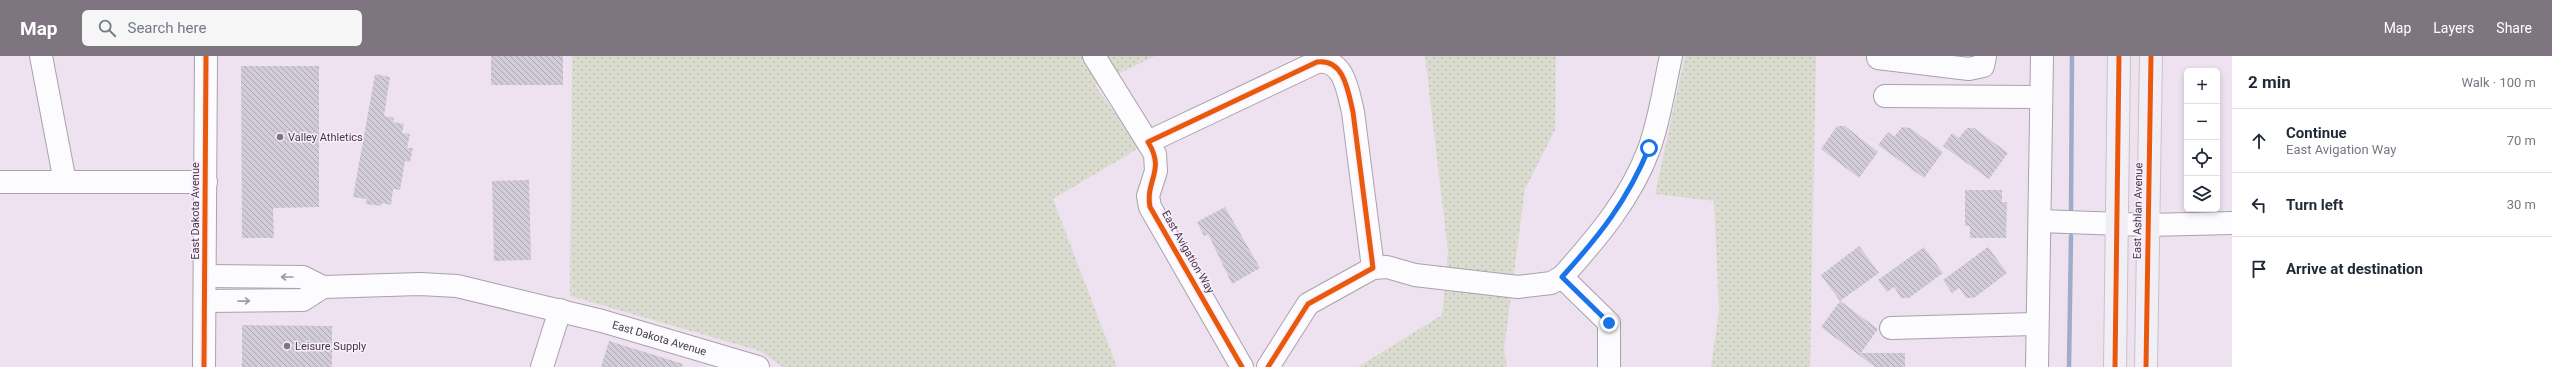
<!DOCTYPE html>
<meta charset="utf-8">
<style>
:root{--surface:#fff;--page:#f6f6f7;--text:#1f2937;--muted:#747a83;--line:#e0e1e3;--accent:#7e7580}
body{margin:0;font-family:Roboto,sans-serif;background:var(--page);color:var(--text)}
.controls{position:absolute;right:12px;top:12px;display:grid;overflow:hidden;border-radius:6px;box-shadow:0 2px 6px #0003}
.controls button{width:36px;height:36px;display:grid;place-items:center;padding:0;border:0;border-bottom:1px solid var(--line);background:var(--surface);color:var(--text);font:20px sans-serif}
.stop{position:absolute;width:12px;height:12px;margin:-9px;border:3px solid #1a73e8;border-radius:50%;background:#fff}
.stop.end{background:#1a73e8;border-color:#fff;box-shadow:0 1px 4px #0008}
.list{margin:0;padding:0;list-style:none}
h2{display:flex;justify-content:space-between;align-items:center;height:52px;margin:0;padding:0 16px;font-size:17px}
h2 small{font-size:13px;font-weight:400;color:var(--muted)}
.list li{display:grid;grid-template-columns:26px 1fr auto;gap:12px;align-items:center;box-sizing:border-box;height:64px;padding:0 16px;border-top:1px solid var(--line)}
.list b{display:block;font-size:15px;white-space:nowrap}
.list p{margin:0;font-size:13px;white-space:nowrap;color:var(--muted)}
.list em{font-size:13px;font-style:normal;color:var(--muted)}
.icon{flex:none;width:22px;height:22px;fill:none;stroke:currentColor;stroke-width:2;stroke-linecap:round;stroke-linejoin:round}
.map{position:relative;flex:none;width:2232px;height:311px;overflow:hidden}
header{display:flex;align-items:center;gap:24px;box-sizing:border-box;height:56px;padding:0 20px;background:var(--accent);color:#fff}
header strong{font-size:19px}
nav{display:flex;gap:22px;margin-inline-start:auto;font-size:14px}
.search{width:280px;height:36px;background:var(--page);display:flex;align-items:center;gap:10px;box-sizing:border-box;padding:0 14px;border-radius:6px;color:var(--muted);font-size:15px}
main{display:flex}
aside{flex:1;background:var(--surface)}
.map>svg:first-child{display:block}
</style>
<header>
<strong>Map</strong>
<div class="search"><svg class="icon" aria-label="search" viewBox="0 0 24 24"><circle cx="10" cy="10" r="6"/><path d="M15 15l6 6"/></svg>Search here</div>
<nav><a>Map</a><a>Layers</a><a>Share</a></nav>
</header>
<main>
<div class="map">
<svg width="2232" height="311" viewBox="0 0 2232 311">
<defs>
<pattern id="grass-dots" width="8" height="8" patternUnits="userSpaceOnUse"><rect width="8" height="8" fill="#dbdcd0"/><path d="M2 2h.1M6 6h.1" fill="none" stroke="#bdbeb4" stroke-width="1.8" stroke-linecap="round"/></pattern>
<pattern id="building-back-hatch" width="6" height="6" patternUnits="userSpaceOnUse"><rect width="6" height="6" fill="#d2ccd8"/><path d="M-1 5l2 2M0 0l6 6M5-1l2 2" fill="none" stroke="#aca7b1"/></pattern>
</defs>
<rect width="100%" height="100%" fill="#eee2f0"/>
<!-- grass -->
<g fill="url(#grass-dots)">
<path d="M572,0H1155L1095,29L1139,92L1053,143L1117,311H783L760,295L570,240Z"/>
<path d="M1425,0H1556L1555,74L1525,133L1504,293L1507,311H1358L1442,259L1448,196Z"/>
<path d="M1685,0H1816L1810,311H1711L1719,255L1714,145L1655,138Z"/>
</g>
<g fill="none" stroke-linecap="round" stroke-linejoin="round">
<!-- stream -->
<g stroke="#a0abca" stroke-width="4.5">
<path d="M2071,154L2072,0"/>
<path d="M2069,311L2071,180"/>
</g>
</g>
<!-- building -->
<g fill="url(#building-back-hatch)">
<rect x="491" y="0" width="72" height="29"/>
<path d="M241,10H319V151L273,152L274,182H242Z"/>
<path d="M375,18L390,21L384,60L394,62L393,66L404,68L402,77L410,78L407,92H413L410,106L405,105L400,134L393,133L391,149L382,147L381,150L366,148L367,143L353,141Z"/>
<path d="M1837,70H1845L1878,96L1859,122L1821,93Z"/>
<path d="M1902,71L1910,72L1943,96L1924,122L1878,89L1888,76L1894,81Z"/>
<path d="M1967,72H1974L2008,97L1989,123L1943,90L1952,77L1959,82Z"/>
<path d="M529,124L531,204L494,205L492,125Z"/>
<path d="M1965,134H2002V146H2007L2006,182H1970V170H1965Z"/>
<path d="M1225,151L1260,212L1232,228L1208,178L1204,180L1197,166Z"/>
<path d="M1859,190L1879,217L1840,245L1821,219Z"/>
<path d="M1924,191L1943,217L1909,242H1901L1894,231L1887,236L1878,224Z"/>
<path d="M1988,191L2007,217L1974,242H1966L1959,232L1952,237L1943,224Z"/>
<path d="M1840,245L1878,273L1861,297H1905V311H1875L1821,271Z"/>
<path d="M242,269L332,270V311H242Z"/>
<path d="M609,285L683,308L682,311H601Z"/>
</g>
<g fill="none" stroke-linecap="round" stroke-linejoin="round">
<defs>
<g id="minor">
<path d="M41,0L65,126"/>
<path d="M1094,0L1155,98L1156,115L1148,140L1150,151L1242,311"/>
<path d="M1878,0V2L1969,13L1983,10L1985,0"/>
<path d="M1885,40L2041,41"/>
<path d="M1148,86L1317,6C1344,2 1348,35 1353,56L1373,212"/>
<path d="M0,126H206"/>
<path d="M2040,165L2148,169L2232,167"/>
<path d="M205,220L303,221L323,231"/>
<path d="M1562,221L1609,267V311"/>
<path id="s1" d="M205,245L303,244L323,231L420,228L457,230L602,265L758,311"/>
<path d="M1891,272L2037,268"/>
<path d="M204,311L206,0"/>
<path d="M542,311L560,254"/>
<path d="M1268,311L1308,248L1373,212L1387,211L1415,219L1518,231L1551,227L1562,221C1597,182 1631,142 1649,93C1660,63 1664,31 1671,0"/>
<path d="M2037,311L2042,0"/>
</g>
<g id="major">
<path d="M2115,311L2119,0"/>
<path d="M2146,311L2151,0"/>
</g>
</defs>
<!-- minor casing -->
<use href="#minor" stroke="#aaa1ac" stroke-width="24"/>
<!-- major casing -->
<use href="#major" stroke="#c8c2c9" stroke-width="24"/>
<!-- minor -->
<use href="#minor" stroke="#fcfbfd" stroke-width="22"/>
<!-- major -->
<use href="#major" stroke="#f1eff6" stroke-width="22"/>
<defs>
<g id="cycleway">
<path d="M204,311L206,0"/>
<path d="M1242,311L1150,151C1145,124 1166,115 1148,86L1317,6C1344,2 1348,35 1353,56L1373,212L1308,248L1268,311"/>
<path d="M2115,311L2119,0"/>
<path d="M2146,311L2151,0"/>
</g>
</defs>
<!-- cycleway casing -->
<use href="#cycleway" stroke="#faedfd" stroke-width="8"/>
<!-- cycleway -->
<use href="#cycleway" stroke="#e8590c" stroke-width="5"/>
</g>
<!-- one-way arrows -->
<defs><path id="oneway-shaft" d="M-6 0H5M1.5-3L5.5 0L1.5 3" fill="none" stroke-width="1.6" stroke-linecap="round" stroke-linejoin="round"/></defs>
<g stroke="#9f9aa0">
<use href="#oneway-shaft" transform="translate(287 221) rotate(-180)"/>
<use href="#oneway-shaft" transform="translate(244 245) rotate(-1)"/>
</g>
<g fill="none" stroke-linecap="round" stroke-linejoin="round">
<!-- route -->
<path stroke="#1a73e8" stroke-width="5" d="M1609,267L1562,221C1600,179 1627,145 1649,92"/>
</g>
<!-- markers -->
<g fill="#7e7580" stroke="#faedfd" stroke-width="1.5">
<circle cx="280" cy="81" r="4"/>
<circle cx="287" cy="290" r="4"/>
</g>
<g text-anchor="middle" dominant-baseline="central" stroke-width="3" stroke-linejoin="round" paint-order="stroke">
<!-- poi labels -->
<g font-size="11" fill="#423a44" stroke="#faedfd" text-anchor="start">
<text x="288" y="81">Valley Athletics</text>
<text x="295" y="290">Leisure Supply</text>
</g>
<!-- street labels -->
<g font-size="11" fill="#423a44" stroke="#faedfd">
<text transform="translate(195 155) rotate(-90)">East Dakota Avenue</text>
<text transform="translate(2138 155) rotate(-89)">East Ashlan Avenue</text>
<text transform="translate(1188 196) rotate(60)">East Avigation Way</text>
<text stroke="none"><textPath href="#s1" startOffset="465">East Dakota Avenue</textPath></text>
</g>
</g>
</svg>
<div class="controls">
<button>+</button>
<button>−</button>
<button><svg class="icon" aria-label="locate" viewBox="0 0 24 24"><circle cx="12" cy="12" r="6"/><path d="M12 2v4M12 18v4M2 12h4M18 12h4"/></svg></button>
<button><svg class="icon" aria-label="layers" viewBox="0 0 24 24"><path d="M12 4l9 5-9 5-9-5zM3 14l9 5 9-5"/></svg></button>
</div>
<div class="stop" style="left:1649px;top:92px"></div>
<div class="stop end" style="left:1609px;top:267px"></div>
</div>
<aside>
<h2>2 min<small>Walk · 100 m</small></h2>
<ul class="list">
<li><svg class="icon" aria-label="ahead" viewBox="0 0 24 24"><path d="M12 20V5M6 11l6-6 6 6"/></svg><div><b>Continue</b><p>East Avigation Way</p></div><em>70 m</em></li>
<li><svg class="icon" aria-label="left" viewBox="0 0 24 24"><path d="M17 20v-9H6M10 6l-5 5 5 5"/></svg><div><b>Turn left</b></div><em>30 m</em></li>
<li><svg class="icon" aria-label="arrive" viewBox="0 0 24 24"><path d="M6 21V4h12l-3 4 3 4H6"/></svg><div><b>Arrive at destination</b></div></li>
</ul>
</aside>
</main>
